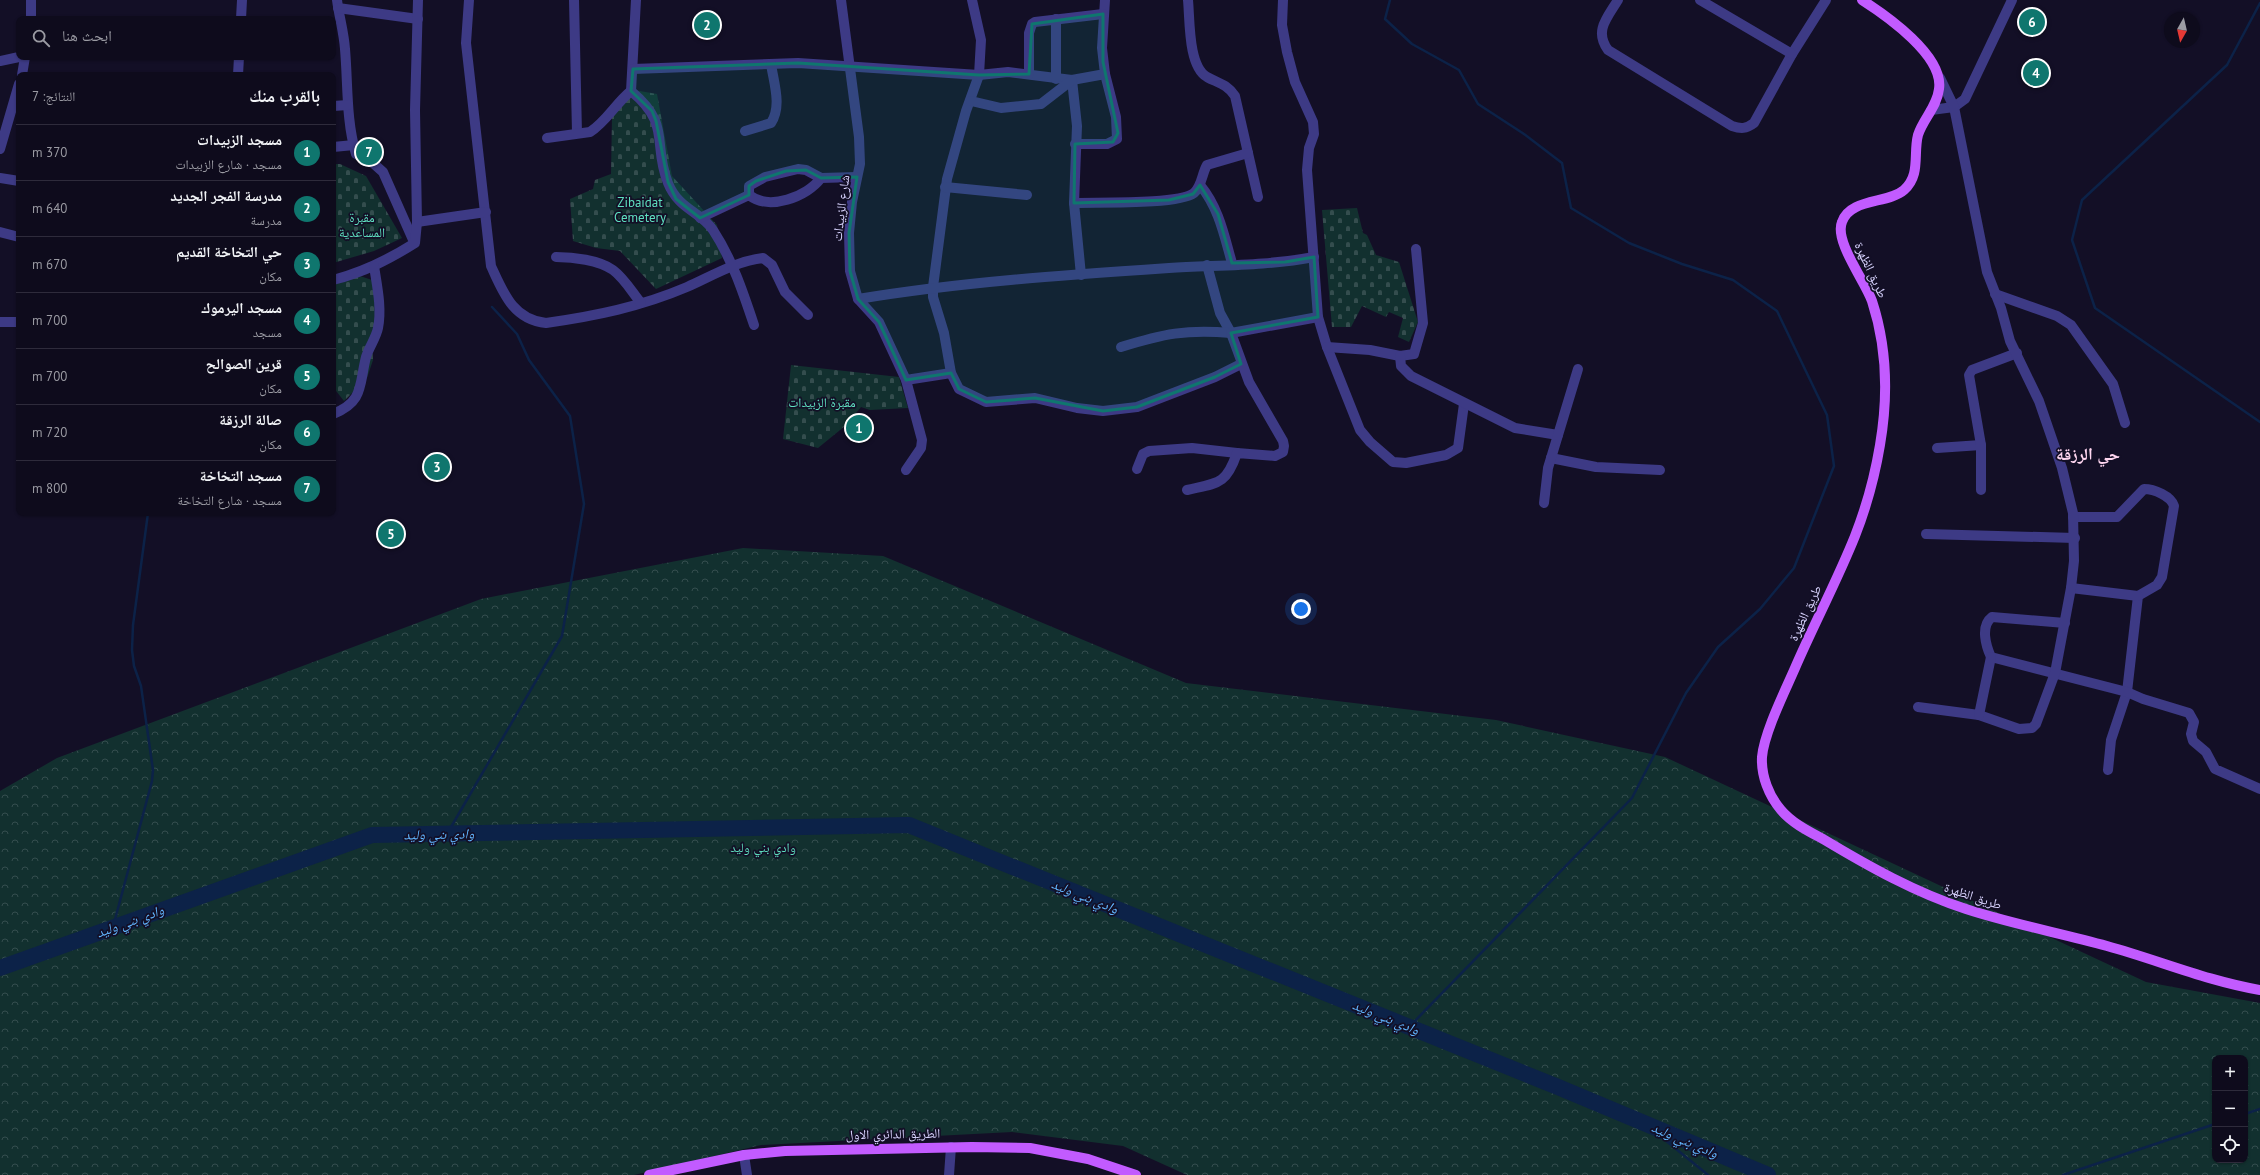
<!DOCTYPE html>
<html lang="ar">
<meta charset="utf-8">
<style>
:root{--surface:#0e0b1c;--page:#171425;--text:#f1f3f6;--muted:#9b9ba3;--line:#2e2b3b;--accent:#0f766e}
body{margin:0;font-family:"PT Sans","Noto Naskh Arabic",sans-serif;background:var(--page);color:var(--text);direction:rtl}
.controls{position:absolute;right:12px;bottom:12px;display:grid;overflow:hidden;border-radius:8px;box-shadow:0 1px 3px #0004}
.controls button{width:36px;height:36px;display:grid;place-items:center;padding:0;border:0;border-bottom:1px solid var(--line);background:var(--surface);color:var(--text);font:20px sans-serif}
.compass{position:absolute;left:2164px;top:12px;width:36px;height:36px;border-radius:50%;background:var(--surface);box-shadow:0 1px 3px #0004;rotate:188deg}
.you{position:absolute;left:1301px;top:609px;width:14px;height:14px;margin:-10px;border:3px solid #fff;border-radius:50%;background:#1a73e8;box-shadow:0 0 0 6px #1a73e833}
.badge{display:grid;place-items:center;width:26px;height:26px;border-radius:50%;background:var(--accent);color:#fff;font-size:13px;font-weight:700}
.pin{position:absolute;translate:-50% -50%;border:2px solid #fff;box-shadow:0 1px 4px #0006}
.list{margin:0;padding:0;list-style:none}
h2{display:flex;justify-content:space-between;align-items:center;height:52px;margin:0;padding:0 16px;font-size:17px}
h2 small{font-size:13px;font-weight:400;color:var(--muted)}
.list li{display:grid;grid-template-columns:26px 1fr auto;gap:12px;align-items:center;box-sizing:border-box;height:56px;padding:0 16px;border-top:1px solid var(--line)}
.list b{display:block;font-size:15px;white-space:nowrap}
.list p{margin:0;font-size:13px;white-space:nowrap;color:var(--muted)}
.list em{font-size:13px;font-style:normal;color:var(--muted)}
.icon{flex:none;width:22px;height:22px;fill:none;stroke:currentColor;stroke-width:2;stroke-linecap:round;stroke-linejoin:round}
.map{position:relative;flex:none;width:2260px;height:1175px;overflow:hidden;direction:ltr}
.search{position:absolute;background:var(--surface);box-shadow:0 1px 3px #0004;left:16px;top:16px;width:320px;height:44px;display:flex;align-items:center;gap:10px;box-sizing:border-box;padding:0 14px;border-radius:8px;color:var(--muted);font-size:15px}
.panel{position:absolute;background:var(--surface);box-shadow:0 1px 3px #0004;left:16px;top:72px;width:320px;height:444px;border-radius:8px;direction:rtl}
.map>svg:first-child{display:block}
</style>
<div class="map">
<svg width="2260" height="1175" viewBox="0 0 2260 1175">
<defs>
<pattern id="forest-crowns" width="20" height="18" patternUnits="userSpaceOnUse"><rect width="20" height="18" fill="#12302f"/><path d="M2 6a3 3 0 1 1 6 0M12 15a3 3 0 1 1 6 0" fill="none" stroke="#344d4e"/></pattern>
<pattern id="cemetery-stones" width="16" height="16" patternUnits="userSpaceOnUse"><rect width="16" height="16" fill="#12302f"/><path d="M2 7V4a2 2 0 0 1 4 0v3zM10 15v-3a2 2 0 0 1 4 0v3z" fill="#344d4e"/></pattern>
</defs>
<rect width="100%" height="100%" fill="#130f26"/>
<!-- forest -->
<path fill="url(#forest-crowns)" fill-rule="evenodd" d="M743,548L883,556L1186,683L1496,720L1665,757L2146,982L2260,1003V1175H1187L1123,1146L1012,1132L761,1145L634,1175H0V791L57,758L481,599ZM2215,1058H2245V1160H2215Z"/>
<!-- cemetery -->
<g fill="url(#cemetery-stones)">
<path d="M634,90L657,94L672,176L717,225L722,258L656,289L620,251L596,248L573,241L570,199L593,189L595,180L611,174L612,116Z"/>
<path d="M333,164H340L366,176L402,238L374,251L333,263Z"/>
<path d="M1357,208L1363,233L1367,235L1376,255L1399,262L1418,322L1409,342L1398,337L1403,318L1389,312L1386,317L1362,306L1351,327H1332L1322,210Z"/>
<path d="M351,273L372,280L384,309L372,340L373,360L367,378L344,401L333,387V277Z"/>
<path d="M791,365L899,377L908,408L870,410L861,407L845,426L818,448L783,439Z"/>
</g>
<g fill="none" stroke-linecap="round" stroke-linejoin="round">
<!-- stream -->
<g stroke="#0c2248" stroke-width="2.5">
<path d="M1390,0L1385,19L1412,44L1459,70L1478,104L1524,134L1562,163L1571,208L1629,243L1682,264L1733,280L1777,311L1827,415L1834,466L1794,568L1760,609L1718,647L1686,693L1632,798L1409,1027"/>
<path d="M2260,3L2227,65L2082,200L2072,240L2095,308L2260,422"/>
<path d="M447,834L562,636L584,504L570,416L529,360L517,334L492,307"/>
<path d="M113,927L152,781L153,770L141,686L134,666L132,650L133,625L148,513"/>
<path d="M2245,1114L2260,1109"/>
<path d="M1643,1122L1708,1175"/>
<path d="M2063,1175L2215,1124"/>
</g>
<!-- river -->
<path stroke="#0c2248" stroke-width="16" d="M0,968L372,835L909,825L1558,1087L1768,1175"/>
<!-- minor -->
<g stroke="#3d3a85" stroke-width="10">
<path d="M31,0V19"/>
<path d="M337,0C339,16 344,33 345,49C348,83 346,121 356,154L374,164L383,172L414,242"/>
<path d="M469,0L466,43L491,266C503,292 513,320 546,323C595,316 640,307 687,287C712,276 736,261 763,258L772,265L785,292L808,315"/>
<path d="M574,0L577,133"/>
<path d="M636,0L631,91C672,125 652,143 668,183C679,210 700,211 713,230C732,259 743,292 754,325"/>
<path d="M841,0L859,137L860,164L852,202L849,233L850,271L858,299L879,322L906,380L922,440L921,448L906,470"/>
<path d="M972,0L981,40L979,75L966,111L947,179L933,287V297L944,333L951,373L959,389L986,402L1035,398L1077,408L1103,411L1137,407L1215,377L1241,364"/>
<path d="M1188,0C1190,20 1188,66 1207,77C1218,83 1227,84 1235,96L1258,197"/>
<path d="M1283,0L1282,25L1287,52L1295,82L1313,122L1314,134L1309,148L1307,170L1318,317L1327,347L1360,430L1370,442L1393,462L1406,463L1446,455L1458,448L1464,404"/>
<path d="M1618,0C1607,18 1594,31 1608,50L1732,126C1741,129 1746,129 1754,123L1792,54L1826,0"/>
<path d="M1700,0L1792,54"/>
<path d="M338,8L418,19"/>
<path d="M241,19L242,0"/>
<path d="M0,61L19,57"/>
<path d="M633,69L798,63L979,75L1008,72L1072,80L1105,74L1102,48L1105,0"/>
<path d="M1029,74V33L1032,24L1035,22L1103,14"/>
<path d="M22,75L25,57"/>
<path d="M238,75L239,57"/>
<path d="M1056,79V19"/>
<path d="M1072,80L1077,126L1074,203L1081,275"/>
<path d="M971,101L1001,108L1041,104L1072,80"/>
<path d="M333,106L348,105"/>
<path d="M1931,110L1954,107L1965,99L2012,0"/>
<path d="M745,131L771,123C782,106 774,84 771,64"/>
<path d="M547,138L590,132C606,122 616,103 631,91"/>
<path d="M1075,144H1107L1117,139L1116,117L1105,74"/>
<path d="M333,147L354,145"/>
<path d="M0,149L19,84"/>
<path d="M0,178L19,181"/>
<path d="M1200,185C1219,208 1224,235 1232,263"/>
<path d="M945,187L1027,195"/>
<path d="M749,195V186L765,177L798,169L806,170L821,178L857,177"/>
<path d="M1074,203C1097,202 1178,205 1194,193C1202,186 1202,173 1207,165L1248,153"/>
<path d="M700,218L749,195C769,211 807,197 821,178"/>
<path d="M417,222L486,212"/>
<path d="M0,232L19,237"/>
<path d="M556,257C573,257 599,260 613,270C624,278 632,292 641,303"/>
<path d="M1207,265L1220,313L1231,333"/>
<path d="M333,280C364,272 388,260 415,243L417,222L415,110L418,0"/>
<path d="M1995,294L2057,316L2071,325L2113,384L2125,423"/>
<path d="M858,299C961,282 1065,275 1169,268C1218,265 1267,266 1314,257"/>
<path d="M0,322H19"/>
<path d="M1121,347C1163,334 1186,329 1231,333"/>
<path d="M1327,347L1370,350L1400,356L1414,354L1423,323L1416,249"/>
<path d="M1400,356L1401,366L1411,376L1515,428L1558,435"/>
<path d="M906,380L951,373"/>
<path d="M333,414C364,402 359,385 366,357C369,347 376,338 378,328C382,308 377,286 374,266"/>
<path d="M1937,448L1981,445"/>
<path d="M1551,458L1596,467L1660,470"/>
<path d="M1137,469L1143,454L1149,451L1192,448L1237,453"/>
<path d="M1187,490C1218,483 1226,485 1237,453L1275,456L1283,452L1284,446L1283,441L1249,382L1231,333L1318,317"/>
<path d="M1981,490V445L1969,375L1972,370L2017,353"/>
<path d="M1544,503L1548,468L1578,369"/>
<path d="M2073,517H2117L2144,489C2154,489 2171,496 2174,506L2162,577L2157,585L2138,596L2127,692L2111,740L2108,770"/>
<path d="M1926,534L2075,538"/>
<path d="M2071,588L2138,596"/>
<path d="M2065,623L1992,617C1980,626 1986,646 1991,657L2127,692L2143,699L2189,713L2194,722L2191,734L2193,741L2206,752L2215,769L2260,789"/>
<path d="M1918,707L1979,715L2019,729L2032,728L2036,724L2055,673L2071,588L2074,561L2073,513L2062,468L2039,401L2010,341L2001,308L1987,272L1954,107L1940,78"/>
<path d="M1979,715L1991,657"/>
<path d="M744,1155L747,1175"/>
<path d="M949,1175L951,1147"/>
</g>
<!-- major -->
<g stroke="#c25bff" stroke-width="10">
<path d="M1862,0C1887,16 1944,56 1939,89C1937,107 1923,119 1918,135C1913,154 1921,175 1904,190C1888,204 1850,198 1842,222C1834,241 1865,281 1872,301C1887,347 1888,398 1880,445C1875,475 1866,508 1855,536C1837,581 1814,624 1795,668C1785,691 1764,733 1762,757C1761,776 1769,796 1781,810C1792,823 1808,831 1823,839C1868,866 1916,893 1966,909C2012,924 2060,933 2107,946C2158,960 2207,981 2260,990"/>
<path d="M649,1175L744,1155L785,1151L972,1147L1030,1148L1088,1159L1136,1175"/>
</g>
</g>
<!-- marked area -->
<path fill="#0f766e" fill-opacity="0.2" stroke="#0f766e" stroke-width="3" stroke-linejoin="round" d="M1103,14V62L1118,133L1113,142L1075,144L1074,203L1169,200L1193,194L1200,185L1218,214L1232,263L1285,262L1314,257L1318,317L1231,333L1241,364L1215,377L1137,407L1103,411L1035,398L986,402L959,389L951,373L906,380L879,322L858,299L850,271L849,233L857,177L821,178L806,170L786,171L756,181L749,186V195L700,218L676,199L668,182L656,121L652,111L631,91L633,69L798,63L979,75L1029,74L1032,24Z"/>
<g text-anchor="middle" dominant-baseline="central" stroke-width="3.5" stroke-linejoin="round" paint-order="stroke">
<!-- park labels -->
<g font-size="13" fill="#5fe0c0" stroke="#130f26">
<text x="640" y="202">Zibaidat<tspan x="640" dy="15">Cemetery</tspan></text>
<text x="362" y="217">مقبرة<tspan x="362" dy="15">المساعدية</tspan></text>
<text x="822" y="402">مقبرة الزبيدات</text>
<text x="763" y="847">وادي بني وليد</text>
</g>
<!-- street labels -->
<g font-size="13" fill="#d9d4ff" stroke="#130f26">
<text transform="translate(841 208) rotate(-83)">شارع الزبيدات</text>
<text transform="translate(1871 270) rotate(65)">طريق الظهرة</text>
<text transform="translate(1805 613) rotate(-65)">طريق الظهرة</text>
<text transform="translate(1973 896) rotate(18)">طريق الظهرة</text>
<text transform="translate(893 1134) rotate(-1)">الطريق الدائري الاول</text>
</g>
<!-- water labels -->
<g font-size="14" font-style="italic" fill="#62b6ff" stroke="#130f26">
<text transform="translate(439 834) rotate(-1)">وادي بني وليد</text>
<text transform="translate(1085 896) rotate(22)">وادي بني وليد</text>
<text transform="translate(130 921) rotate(-20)">وادي بني وليد</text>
<text transform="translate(1386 1017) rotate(22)">وادي بني وليد</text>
<text transform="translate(1685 1140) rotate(23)">وادي بني وليد</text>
</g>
<!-- district labels -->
<g font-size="17" font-weight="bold" fill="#ffd6f0" stroke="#130f26">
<text x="2088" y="454">حي الرزقة</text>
</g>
</g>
</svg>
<div class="controls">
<button>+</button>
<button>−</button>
<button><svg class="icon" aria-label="locate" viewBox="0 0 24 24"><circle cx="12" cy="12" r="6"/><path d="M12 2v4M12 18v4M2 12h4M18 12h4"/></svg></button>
</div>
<svg class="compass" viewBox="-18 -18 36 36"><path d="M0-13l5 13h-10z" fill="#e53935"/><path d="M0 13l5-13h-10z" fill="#9b9ba3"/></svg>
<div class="you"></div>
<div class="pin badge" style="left:859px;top:428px">1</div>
<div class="pin badge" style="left:707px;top:25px">2</div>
<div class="pin badge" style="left:437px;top:467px">3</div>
<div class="pin badge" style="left:2036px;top:73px">4</div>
<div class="pin badge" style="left:391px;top:534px">5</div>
<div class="pin badge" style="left:2032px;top:22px">6</div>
<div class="pin badge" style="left:369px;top:152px">7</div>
<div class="search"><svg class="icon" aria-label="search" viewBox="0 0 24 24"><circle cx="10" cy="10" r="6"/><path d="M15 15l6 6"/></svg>ابحث هنا</div>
<section class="panel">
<h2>بالقرب منك<small>النتائج: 7</small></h2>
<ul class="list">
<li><span class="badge">1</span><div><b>مسجد الزبيدات</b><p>مسجد · شارع الزبيدات</p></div><em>370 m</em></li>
<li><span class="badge">2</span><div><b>مدرسة الفجر الجديد</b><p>مدرسة</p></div><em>640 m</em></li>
<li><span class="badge">3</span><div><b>حي التخاخة القديم</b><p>مكان</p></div><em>670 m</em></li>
<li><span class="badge">4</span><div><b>مسجد اليرموك</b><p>مسجد</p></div><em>700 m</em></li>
<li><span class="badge">5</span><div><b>قرين الصوالح</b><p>مكان</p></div><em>700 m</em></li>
<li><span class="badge">6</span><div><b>صالة الرزقة</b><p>مكان</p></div><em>720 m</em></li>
<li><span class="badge">7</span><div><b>مسجد التخاخة</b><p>مسجد · شارع التخاخة</p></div><em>800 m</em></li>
</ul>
</section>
</div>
